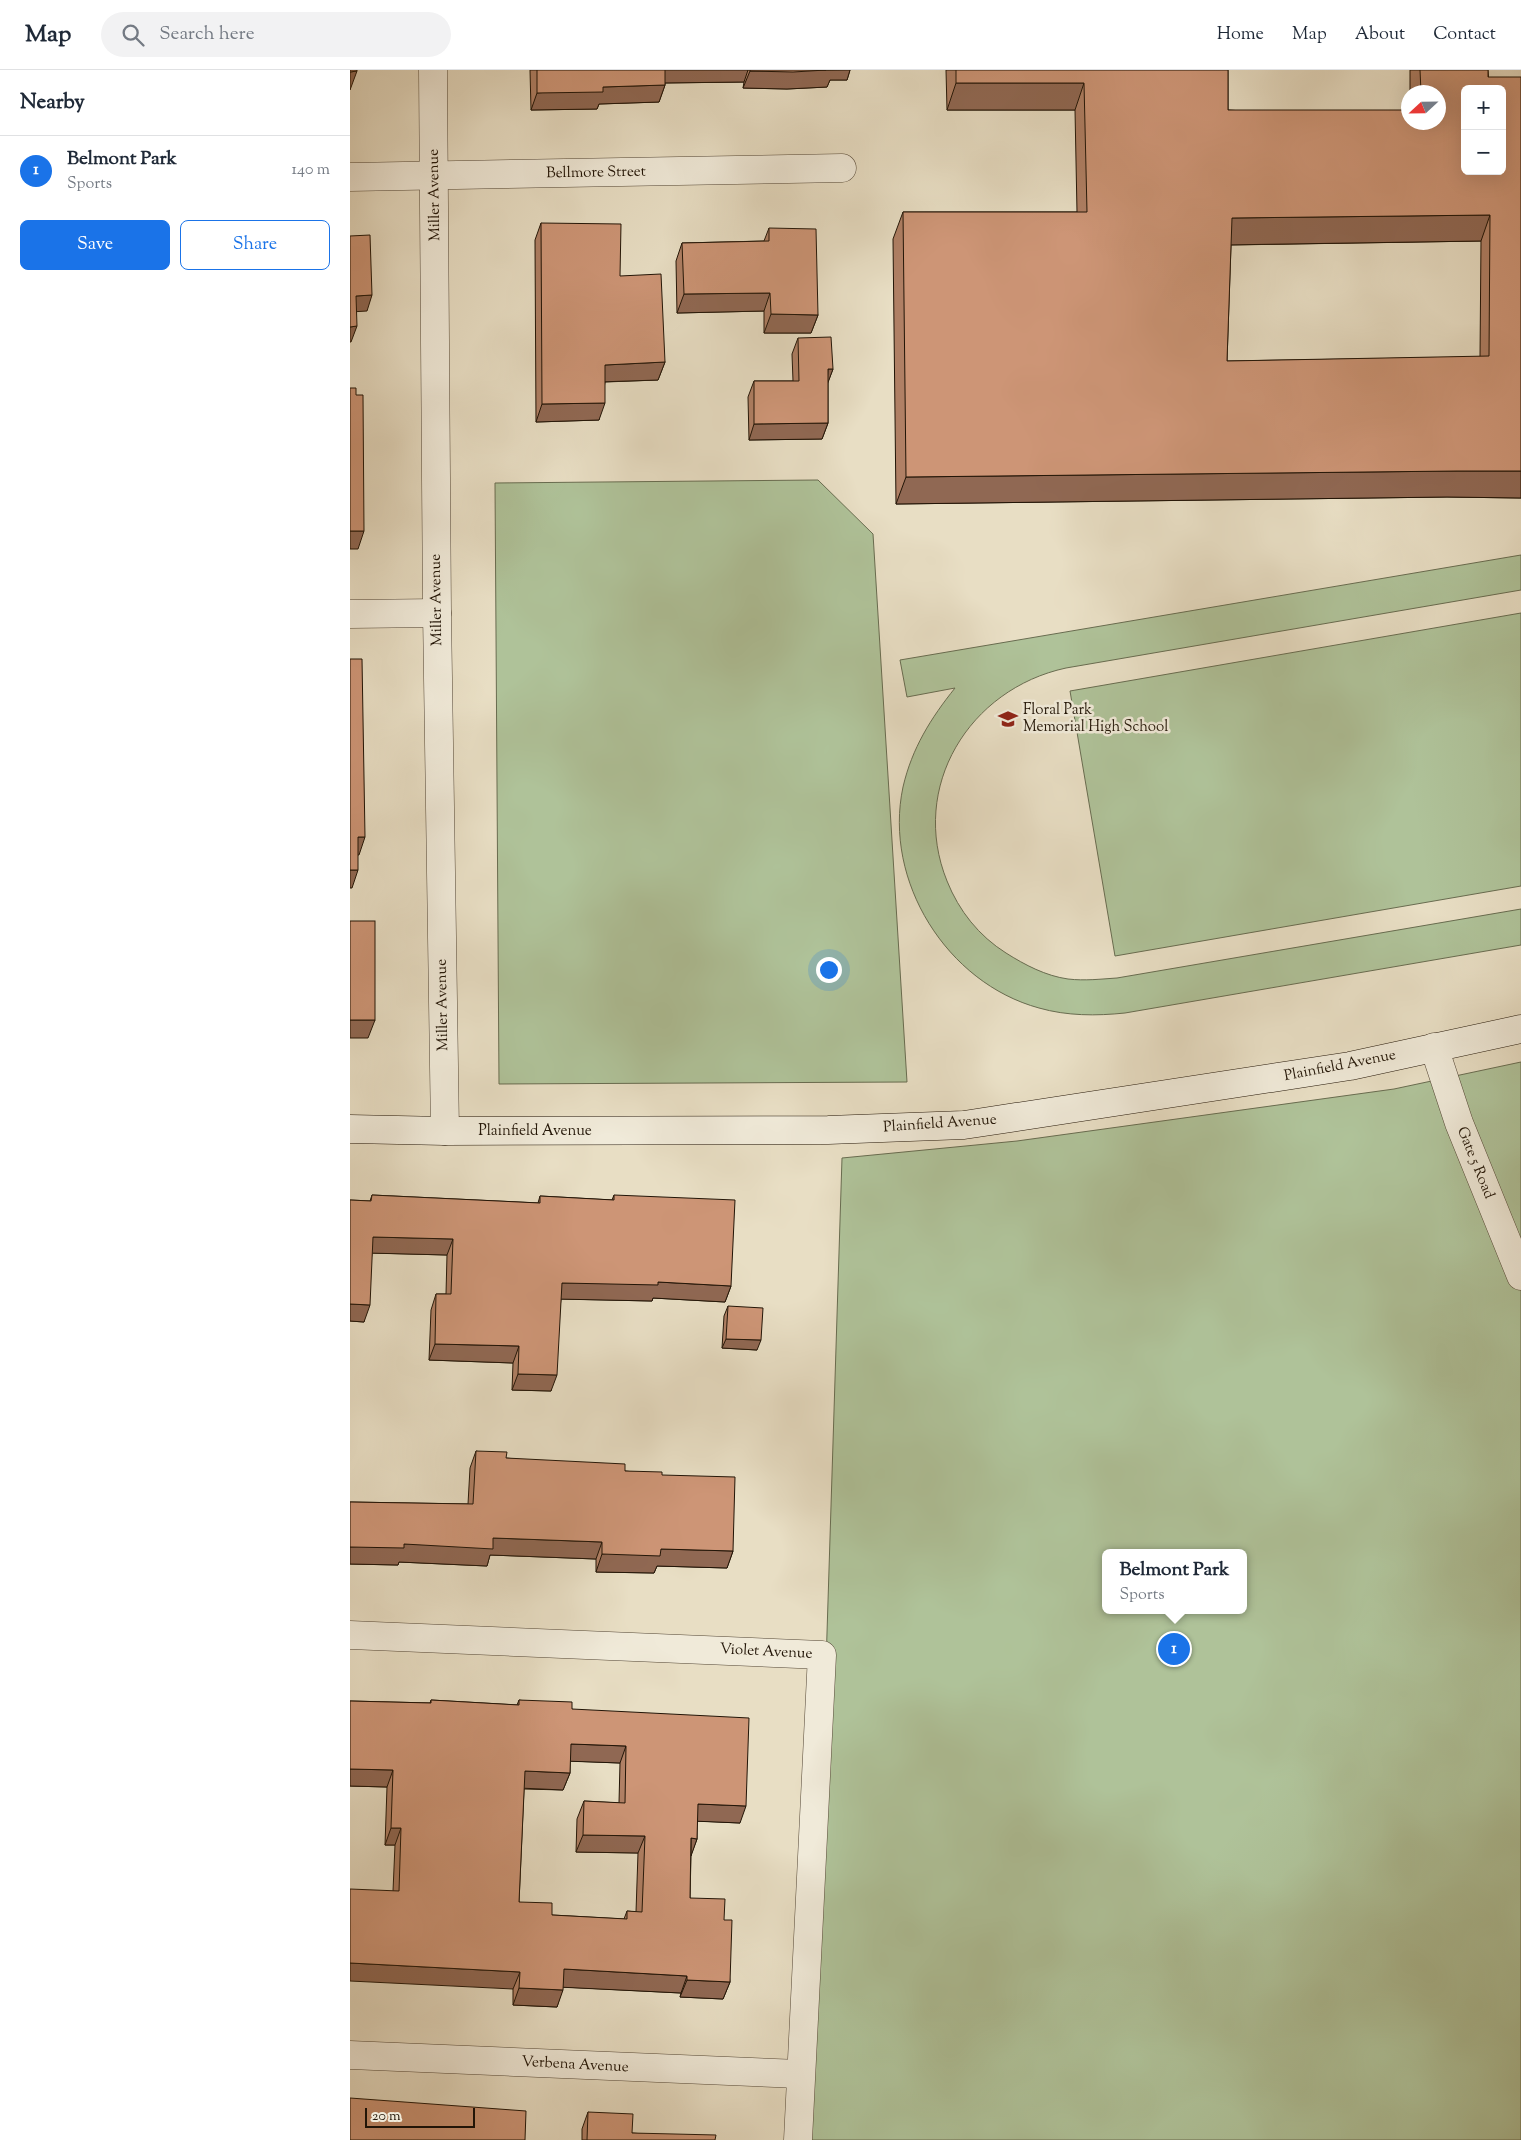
<!DOCTYPE html>
<meta charset="utf-8">
<style>
:root{--surface:#fff;--page:#f2f2f3;--text:#1f2937;--muted:#747a83;--line:#e0e1e3;--accent:#1a73e8}
body{margin:0;font-family:"Sorts Mill Goudy",serif;background:var(--page);color:var(--text)}
.controls{position:absolute;right:15px;top:15px;display:grid;overflow:hidden;border-radius:8px;box-shadow:0 5px 20px #0002}
.controls button{width:45px;height:45px;display:grid;place-items:center;padding:0;border:0;border-bottom:1px solid var(--line);background:var(--surface);color:var(--text);font:25px sans-serif}
.compass{position:absolute;left:1051px;top:15px;width:45px;height:45px;border-radius:50%;background:var(--surface);box-shadow:0 5px 20px #0002;rotate:248deg}
.scale{position:absolute;left:15px;bottom:12px;width:110px;box-sizing:border-box;padding-left:5px;border:2px solid #221507;border-top:0;font-size:14px;line-height:18px;white-space:nowrap;color:#221507;-webkit-text-stroke:4px #f0ead9;paint-order:stroke}
.you{position:absolute;left:478px;top:899px;width:18px;height:18px;margin:-12px;border:4px solid #fff;border-radius:50%;background:#1a73e8;box-shadow:0 0 0 8px #1a73e833}
.badge{display:grid;place-items:center;width:32px;height:32px;border-radius:50%;background:var(--accent);color:#fff;font-size:16px;font-weight:700}
.pin{position:absolute;translate:-50% -50%;border:2px solid #fff;box-shadow:0 1px 5px #0006}
.popup{position:absolute;left:752px;top:1479px;width:145px;height:65px;box-sizing:border-box;display:grid;place-content:center;border-radius:8px;background:var(--surface);filter:drop-shadow(0 1px 4px #0005);font-size:16px;white-space:nowrap;color:var(--muted)}
.popup b{font-size:19px;color:var(--text)}
.popup::after{content:'';position:absolute;left:50%;top:100%;margin-left:-10px;border:10px solid transparent;border-top-color:var(--surface)}
.list{margin:0;padding:0;list-style:none}
h2{display:flex;justify-content:space-between;align-items:center;height:65px;margin:0;padding:0 20px;font-size:21px}
h2 small{font-size:16px;font-weight:400;color:var(--muted)}
.list li{display:grid;grid-template-columns:32px 1fr auto;gap:15px;align-items:center;box-sizing:border-box;height:70px;padding:0 20px;border-top:1px solid var(--line)}
.list b{display:block;font-size:19px;white-space:nowrap}
.list p{margin:0;font-size:16px;white-space:nowrap;color:var(--muted)}
.list em{font-size:16px;font-style:normal;color:var(--muted)}
.actions{display:flex;gap:10px;padding:15px 20px}
.actions a{flex:1;padding:11px 0;border:1px solid var(--accent);border-radius:8px;text-align:center;font-size:18px;color:var(--accent)}
.actions .main{background:var(--accent);color:#fff}
.icon{flex:none;width:28px;height:28px;fill:none;stroke:currentColor;stroke-width:2;stroke-linecap:round;stroke-linejoin:round}
.map{position:relative;flex:none;width:1171px;height:2070px;overflow:hidden}
header{display:flex;align-items:center;gap:30px;box-sizing:border-box;height:70px;padding:0 25px;background:var(--surface);border-bottom:1px solid var(--line)}
header strong{font-size:24px}
nav{display:flex;gap:28px;margin-inline-start:auto;font-size:18px}
.search{width:350px;height:45px;background:var(--page);display:flex;align-items:center;gap:12px;box-sizing:border-box;padding:0 18px;border-radius:28px;color:var(--muted);font-size:19px}
main{display:flex}
aside{flex:1;background:var(--surface)}
.map>svg:first-child{display:block}
</style>
<header>
<strong>Map</strong>
<div class="search"><svg class="icon" aria-label="search" viewBox="0 0 24 24"><circle cx="10" cy="10" r="6"/><path d="M15 15l6 6"/></svg>Search here</div>
<nav><a>Home</a><a>Map</a><a>About</a><a>Contact</a></nav>
</header>
<main>
<aside>
<h2>Nearby<small></small></h2>
<ul class="list">
<li><span class="badge">1</span><div><b>Belmont Park</b><p>Sports</p></div><em>140 m</em></li>
</ul>
<div class="actions"><a class="main">Save</a><a>Share</a></div>
</aside>
<div class="map">
<svg width="1171" height="2070" viewBox="0 0 1171 2070">
<rect width="100%" height="100%" fill="#e8dec4"/>
<filter id="stains"><feTurbulence type="fractalNoise" baseFrequency=".004" numOctaves="4"/><feColorMatrix values="0 0 0 0 .2 0 0 0 0 .09 0 0 0 0 .02 0 0 0 .5 -.17"/></filter>
<radialGradient id="worn" r=".72"><stop offset=".6" stop-color="#630" stop-opacity="0"/><stop offset="1" stop-color="#630" stop-opacity=".3"/></radialGradient>
<!-- green -->
<g fill="#afc299" stroke="#686c50" fill-rule="evenodd">
<path d="M468,410L523,464L557,1012L149,1014L145,413Z"/>
<path d="M1171,485V520L716,598C619,619 559,717 597,811C609,841 629,866 656,883C675,895 696,906 718,909C735,911 751,909 767,908L1171,839V875L775,943C746,946 717,946 689,938C597,913 533,811 553,717C562,678 581,648 605,618L557,627L550,590Z"/>
<path d="M1171,543V816L765,886L720,621Z"/>
<path d="M1171,992V2070H461L492,1088L667,1071L1044,1019ZM755,1483H893V1540H755Z"/>
</g>
<g fill="none" stroke-linecap="round" stroke-linejoin="round">
<defs>
<g id="minor">
<path d="M83,0L87,543L95,1061"/>
<path d="M0,107L492,98"/>
<path d="M0,544L87,543"/>
<path d="M1084,977L1109,1053L1171,1206"/>
<path d="M0,1565L472,1585L448,2070"/>
<path d="M0,1985L450,2004"/>
</g>
<path id="secondary" d="M0,1059L95,1061L478,1060L614,1055L1000,996L1171,959"/>
</defs>
<!-- minor casing -->
<use href="#minor" stroke="#544736" stroke-width="29"/>
<!-- secondary casing -->
<use href="#secondary" stroke="#221507" stroke-width="29"/>
<!-- minor -->
<use href="#minor" stroke="#f0ead9" stroke-width="28"/>
<!-- secondary -->
<use href="#secondary" stroke="#f0ead9" stroke-width="28"/>
</g>
<!-- wall -->
<g fill="#b08065" stroke="#221507" fill-rule="evenodd">
<path d="M180,0H500L497,10H480L477,17L437,19L393,18L394,12L315,13V15L309,32L249,34L247,39L181,40Z"/>
<path d="M596,0H878V40L1058,52L1088,22H1060V0H1138L1171,428L1097,427L546,434L543,169L553,142H727L725,40H597ZM1131,171L1130,287L877,291L881,175Z"/>
<path d="M191,153L270,206L315,292L308,310L255,312L249,350L186,352L185,170Z"/>
<path d="M419,158L468,245L461,263H414V241L327,243L326,191L332,173L414,171Z"/>
<path d="M448,268L483,299L478,312V353L472,369L399,370L398,327L404,311H443L442,284Z"/>
<path d="M22,1125L188,1133L190,1126L262,1130L264,1125L381,1216L375,1232L303,1228L302,1231L211,1229L201,1321L162,1320L163,1293L79,1290L81,1240L86,1224H96L97,1185L22,1183L14,1252L0,1251V1130L20,1131Z"/>
<path d="M378,1236L407,1280L372,1278L374,1246Z"/>
<path d="M126,1381L156,1388L312,1405L383,1481L377,1498L307,1496L304,1503L246,1502V1489L140,1485L137,1496L49,1492L48,1495L0,1494V1432L118,1434L120,1398Z"/>
<path d="M81,1630L167,1635L169,1630L222,1639L390,1753L347,1751V1769L341,1785L340,1828L374,1850L380,1912L373,1929L330,1927L331,1923L213,1917L207,1937L163,1935V1919L43,1821L45,1775H35L37,1717L0,1716V1631L80,1633ZM220,1691L270,1693L269,1733L234,1731L227,1749L226,1782L288,1783L286,1842L277,1841L274,1849L202,1845L169,1832L174,1719L213,1720L220,1703Z"/>
<path d="M238,2042L282,2063L365,2070H232V2059Z"/>
</g>
<!-- shaded-wall -->
<g fill="#906853" stroke="#221507">
<path d="M313,0H398L394,12L309,13Z"/>
<path d="M500,0L497,10H480L477,17L437,19L393,18L400,1Z"/>
<path d="M7,1L0,20V2Z"/>
<path d="M606,13H734L725,40H597Z"/>
<path d="M315,15L309,32L249,34L247,39L181,40L187,23L253,17Z"/>
<path d="M1140,145L1131,171L872,175L882,148Z"/>
<path d="M420,223L414,241L327,243L334,224Z"/>
<path d="M22,225L17,241L0,242L6,226Z"/>
<path d="M421,244L468,245L461,263H414Z"/>
<path d="M7,256L1,272H0V257Z"/>
<path d="M315,292L308,310L248,312L255,295Z"/>
<path d="M478,299H483L477,315Z"/>
<path d="M255,333L249,350L186,352L192,334Z"/>
<path d="M478,353L472,369L399,370L404,354Z"/>
<path d="M1107,401H1171V428L1097,427L546,434L556,407Z"/>
<path d="M0,461H14L8,479H0Z"/>
<path d="M8,767H15L9,785H2Z"/>
<path d="M0,800H8L2,818H0Z"/>
<path d="M0,950H25L18,968H0Z"/>
<path d="M23,1167L103,1169L97,1185L17,1183Z"/>
<path d="M308,1212L381,1216L375,1232L303,1228L302,1231L206,1229L212,1213Z"/>
<path d="M0,1234L20,1235L14,1252L0,1251Z"/>
<path d="M376,1269L411,1270L407,1280L372,1278Z"/>
<path d="M85,1274L169,1276L163,1293L79,1290Z"/>
<path d="M168,1304L207,1305L201,1321L162,1320Z"/>
<path d="M143,1468L252,1472L246,1489L140,1485L137,1496L49,1492L48,1495L0,1494V1477L54,1474Z"/>
<path d="M311,1479L383,1481L377,1498L307,1496L304,1503L246,1502L252,1484Z"/>
<path d="M221,1674L276,1676L270,1693L214,1691Z"/>
<path d="M0,1699L43,1700L37,1717L0,1716Z"/>
<path d="M175,1701L220,1703L213,1720L169,1718Z"/>
<path d="M348,1734L396,1736L390,1753L342,1751Z"/>
<path d="M41,1758H51L45,1775H35Z"/>
<path d="M233,1765L295,1766L288,1783L226,1782Z"/>
<path d="M341,1768L347,1769L341,1786Z"/>
<path d="M0,1893L170,1902L163,1919L0,1911Z"/>
<path d="M214,1899L337,1906L331,1923L208,1917Z"/>
<path d="M337,1910L380,1912L373,1929L330,1927Z"/>
<path d="M169,1918L213,1920L207,1937L163,1935Z"/>
</g>
<!-- building -->
<g fill="#cd9576" stroke="#221507" fill-rule="evenodd">
<path d="M0,0H7V1L0,2Z"/>
<path d="M187,0H315V15L253,17V22L187,23Z"/>
<path d="M400,0H476L443,2L400,1Z"/>
<path d="M606,0H878V40H1058V52H1088V22H1071L1070,0H1138V7H1171V401H1107L556,407L553,142H737L734,13H606ZM1115,19H1152V101H1115ZM1140,145L1139,286L877,291L882,148Z"/>
<path d="M191,153L271,154L270,206L311,204L315,292L255,295V333L192,334Z"/>
<path d="M419,158L466,159L468,245L421,244L420,223L334,224L332,173L419,171Z"/>
<path d="M20,165L22,225L6,226L7,256L0,257V166Z"/>
<path d="M481,267L483,299H478V353L404,354V311H449L448,268Z"/>
<path d="M0,318H6V325H13L14,461H0Z"/>
<path d="M0,589H12L15,767H8V800H0Z"/>
<rect x="0" y="851" width="25" height="99"/>
<path d="M22,1125L190,1133V1126L264,1130V1125L385,1130L381,1216L308,1212V1215L212,1213L207,1305L168,1304L169,1276L85,1274L86,1224H101L103,1169L23,1167L20,1235L0,1234V1130L21,1131Z"/>
<path d="M378,1236L413,1238L411,1270L376,1269Z"/>
<path d="M126,1381L157,1382L156,1388L275,1394V1401L312,1402V1405L385,1407L383,1481L311,1479L310,1486L252,1484V1472L143,1468V1479L54,1474V1478L0,1477V1432L123,1434Z"/>
<path d="M81,1630L169,1635V1630L222,1632V1639L399,1648L396,1736L348,1734L347,1769L341,1768L340,1828L375,1829L374,1850H382L380,1912L337,1910V1906L214,1899L213,1920L169,1918L170,1902L0,1893V1819L49,1821L51,1758H41L43,1700L0,1699V1631L81,1633ZM221,1674L276,1676L275,1733L234,1731L233,1765L295,1766L292,1842L277,1841V1849L202,1845V1833L169,1832L175,1701L220,1703Z"/>
<path d="M0,2028L176,2041L175,2070H0Z"/>
<path d="M238,2042L283,2044L282,2063L366,2065L365,2070H237Z"/>
</g>
<!-- icons -->
<defs>
<symbol id="school-bare" viewBox="-9 -9 18 18"><path d="M0-5L7-2L0 1L-7-2ZM-4 1L0 2.5L4 1V4Q0 6-4 4Z" fill="#8f2418" stroke="#f0ead9" stroke-width="2.5" paint-order="stroke"/></symbol>
</defs>
<g fill-rule="evenodd">
<use href="#school-bare" x="644" y="635" width="28" height="28"/>
</g>
<g text-anchor="middle" dominant-baseline="central" stroke-width="5" stroke-linejoin="round" paint-order="stroke">
<!-- street labels -->
<g font-size="15" fill="#221507" stroke="#f0ead9">
<text transform="translate(246 103) rotate(-1)">Bellmore Street</text>
<text transform="translate(85 125) rotate(-91)">Miller Avenue</text>
<text transform="translate(87 530) rotate(-91)">Miller Avenue</text>
<text transform="translate(93 935) rotate(-91)">Miller Avenue</text>
<text transform="translate(990 996) rotate(-11)">Plainfield Avenue</text>
<text transform="translate(590 1054) rotate(-4)">Plainfield Avenue</text>
<text x="185" y="1061">Plainfield Avenue</text>
<text transform="translate(1125 1093) rotate(68)">Gate 5 Road</text>
<text transform="translate(416 1582) rotate(3)">Violet Avenue</text>
<text transform="translate(225 1995) rotate(3)">Verbena Avenue</text>
</g>
<!-- poi labels -->
<g font-size="15" fill="#221507" stroke="#f0ead9" text-anchor="start">
<text x="673" y="640">Floral Park<tspan x="673" dy="17">Memorial High School</tspan></text>
</g>
</g>
<rect width="100%" height="100%" filter="url(#stains)"/>
<rect width="100%" height="100%" fill="url(#worn)"/>
</svg>
<div class="controls">
<button>+</button>
<button>−</button>
</div>
<svg class="compass" viewBox="-18 -18 36 36"><path d="M0-13l5 13h-10z" fill="#e53935"/><path d="M0 13l5-13h-10z" fill="#747a83"/></svg>
<div class="scale">20 m</div>
<div class="you"></div>
<div class="pin badge" style="left:824px;top:1579px">1</div>
<div class="popup"><b>Belmont Park</b>Sports</div>
</div>
</main>
